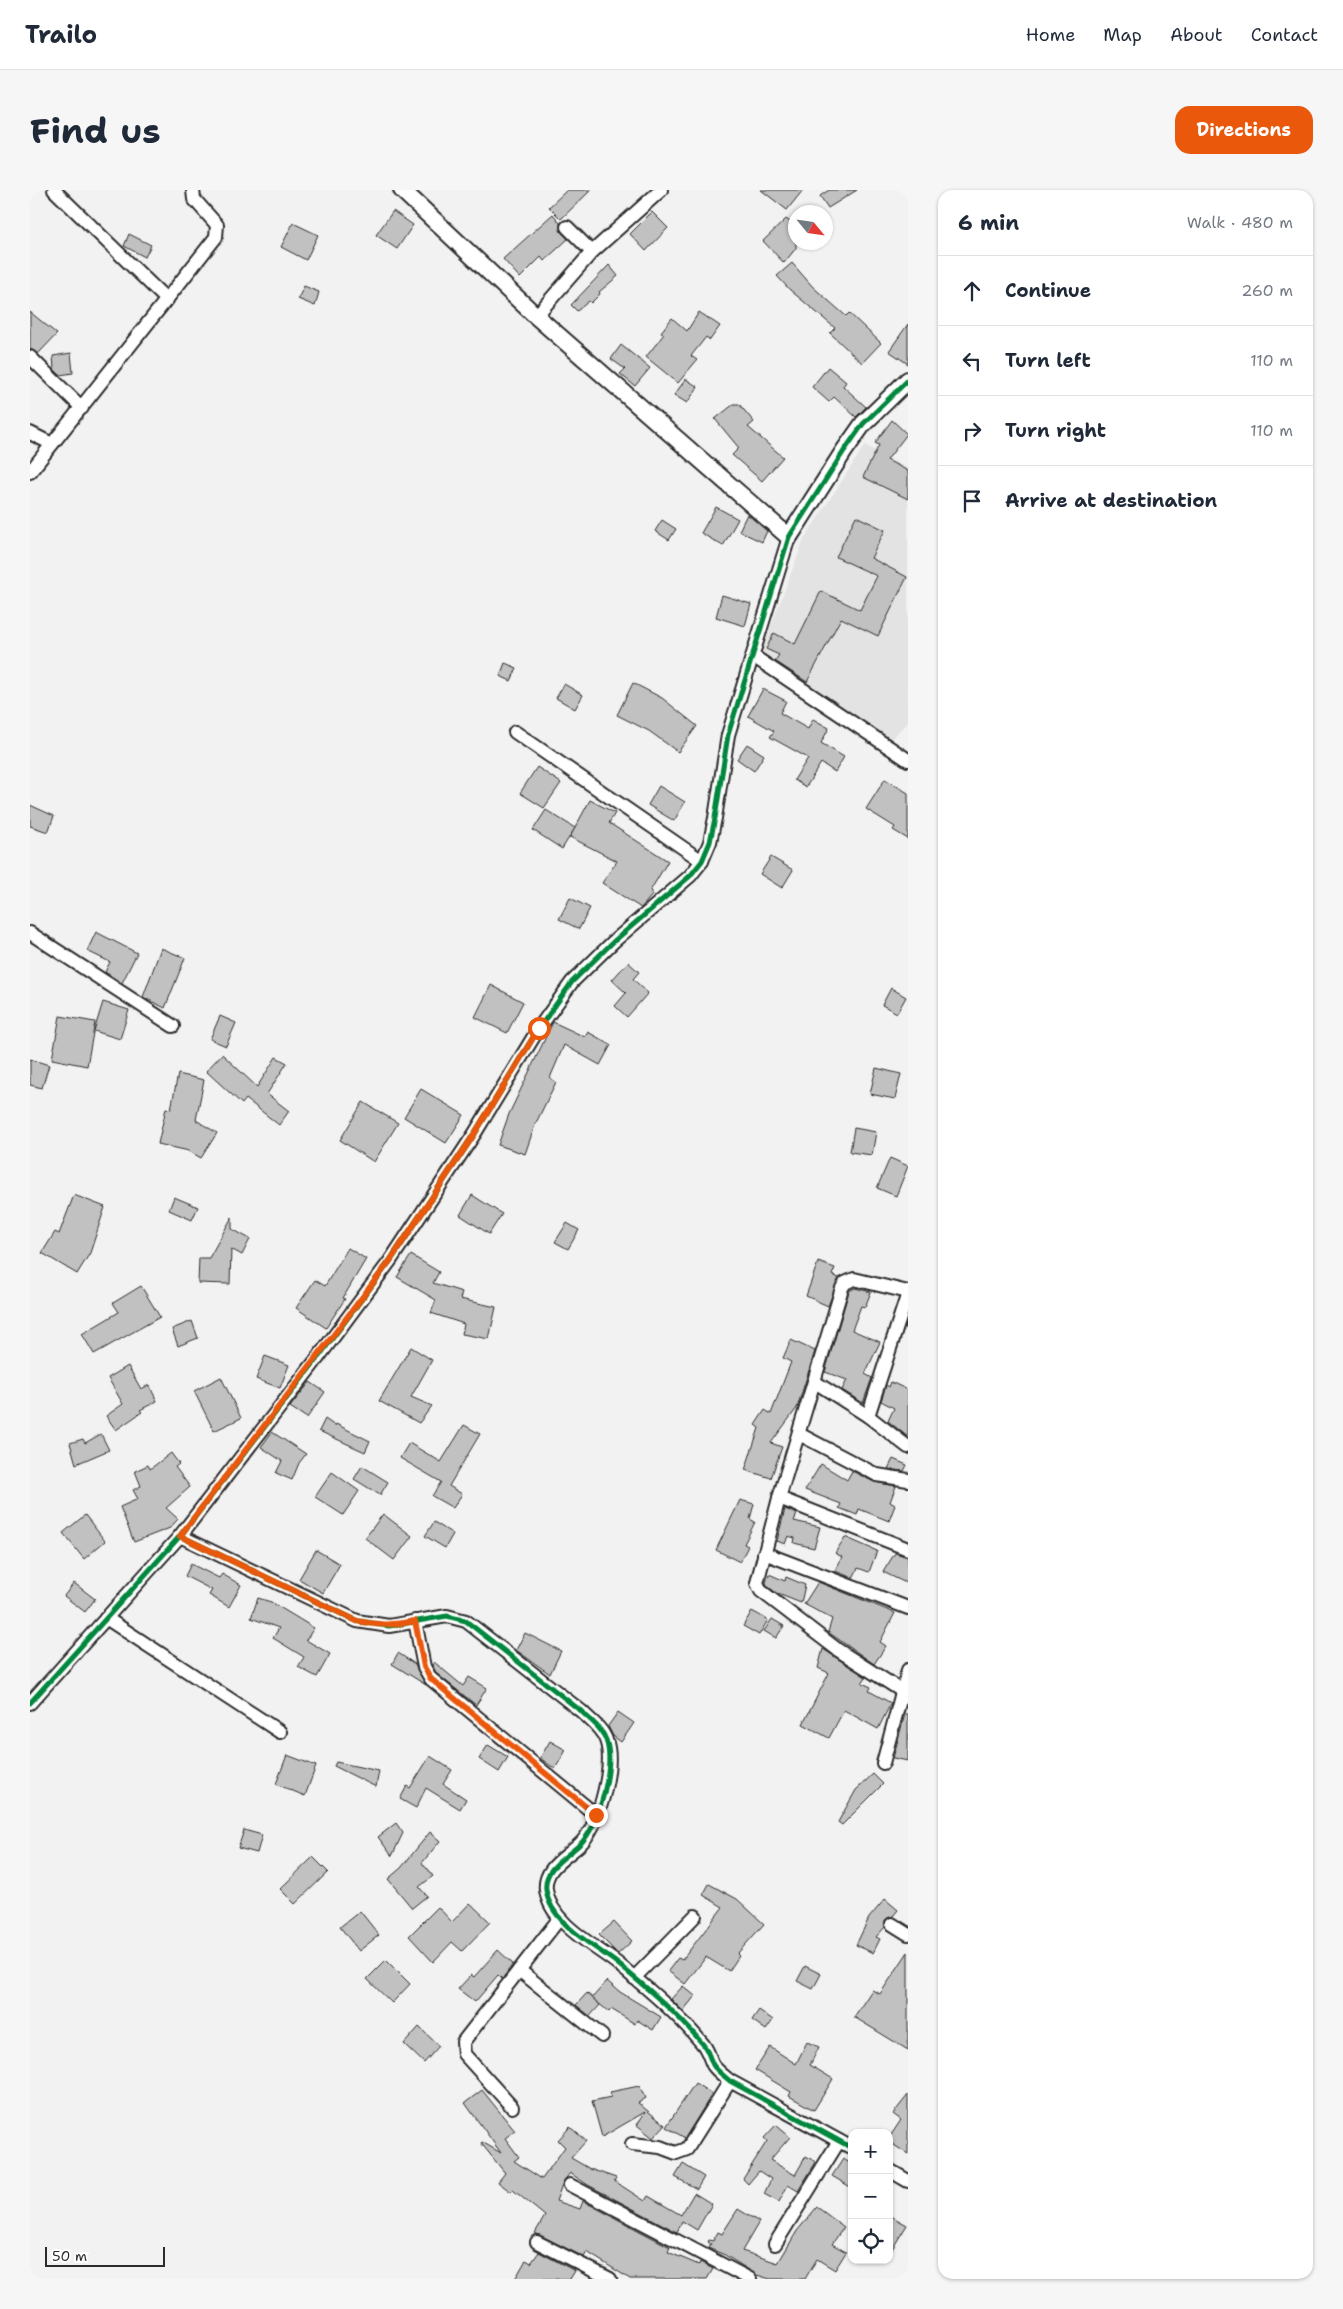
<!DOCTYPE html>
<meta charset="utf-8">
<style>
:root{--surface:#fff;--page:#f6f6f7;--text:#1f2937;--muted:#747a83;--line:#e0e1e3;--accent:#ea580c}
body{margin:0;font-family:"Shantell Sans",sans-serif;background:var(--page);color:var(--text)}
.controls{position:absolute;right:15px;bottom:15px;display:grid;overflow:hidden;border-radius:10px;box-shadow:0 1px 4px #0004}
.controls button{width:45px;height:45px;display:grid;place-items:center;padding:0;border:0;border-bottom:1px solid var(--line);background:var(--surface);color:var(--text);font:25px sans-serif}
.compass{position:absolute;left:758px;top:15px;width:45px;height:45px;border-radius:50%;background:var(--surface);box-shadow:0 1px 4px #0004;rotate:119deg}
.scale{position:absolute;left:15px;bottom:12px;width:120px;box-sizing:border-box;padding-left:5px;border:2px solid #2b2b2b;border-top:0;font-size:14px;line-height:18px;white-space:nowrap;color:#2b2b2b;-webkit-text-stroke:4px #fff;paint-order:stroke}
.stop{position:absolute;width:15px;height:15px;margin:-11px;border:4px solid #ea580c;border-radius:50%;background:#fff}
.stop.end{background:#ea580c;border-color:#fff;box-shadow:0 1px 5px #0008}
.list{margin:0;padding:0;list-style:none}
h2{display:flex;justify-content:space-between;align-items:center;height:65px;margin:0;padding:0 20px;font-size:21px}
h2 small{font-size:16px;font-weight:400;color:var(--muted)}
.list li{display:grid;grid-template-columns:32px 1fr auto;gap:15px;align-items:center;box-sizing:border-box;height:70px;padding:0 20px;border-top:1px solid var(--line)}
.list b{display:block;font-size:19px;white-space:nowrap}
.list em{font-size:16px;font-style:normal;color:var(--muted)}
.icon{flex:none;width:28px;height:28px;fill:none;stroke:currentColor;stroke-width:2;stroke-linecap:round;stroke-linejoin:round}
.map{position:relative;flex:none;width:878px;height:2089px;overflow:hidden;border-radius:15px}
header{display:flex;align-items:center;gap:30px;box-sizing:border-box;height:70px;padding:0 25px;background:var(--surface);border-bottom:1px solid var(--line)}
header strong{font-size:24px}
nav{display:flex;gap:28px;margin-inline-start:auto;font-size:18px}
.intro{display:flex;align-items:center;justify-content:space-between;box-sizing:border-box;height:120px;padding:0 30px}
h1{margin:0;font-size:35px}
.button{padding:12px 22px;border-radius:15px;background:var(--accent);color:#fff;font-size:18px;font-weight:700}
main{display:flex;gap:30px;padding:0 30px}
aside{flex:1;background:var(--surface);border-radius:15px;box-shadow:0 1px 4px #0004}
.map>svg:first-child{display:block}
</style>
<header>
<strong>Trailo</strong>
<nav><a>Home</a><a>Map</a><a>About</a><a>Contact</a></nav>
</header>
<div class="intro"><h1>Find us</h1><a class="button">Directions</a></div>
<main>
<div class="map">
<svg width="878" height="2089" viewBox="0 0 878 2089">
<rect width="100%" height="100%" fill="#f2f2f2"/>
<filter id="ink" filterUnits="userSpaceOnUse"><feTurbulence type="fractalNoise" baseFrequency=".02" numOctaves="2"/><feDisplacementMap in="SourceGraphic" scale="10" xChannelSelector="R" yChannelSelector="G"/><feConvolveMatrix kernelMatrix="1 2 1 2 8 2 1 2 1" color-interpolation-filters="sRGB"/></filter>
<g filter="url(#ink)">
<!-- built -->
<path fill="#e3e3e3" d="M835,255L878,279V532L859,551L734,466L732,460L774,349Z"/>
<!-- building -->
<g fill="#c1c1c1" stroke="#2b2b2b">
<path d="M537,0H561L531,29L519,17Z"/>
<path d="M731,0H773L757,20Z"/>
<path d="M799,0H827L798,18L790,6Z"/>
<path d="M363,21L383,35L367,59L346,45Z"/>
<path d="M622,22L638,38L616,61L600,44Z"/>
<path d="M523,24L530,33L531,42L538,49L514,71L511,67L490,88L473,69Z"/>
<path d="M756,29L766,36V58L754,73L733,51Z"/>
<path d="M263,33L288,45L276,70L251,57Z"/>
<path d="M99,44L121,55L115,67L94,56Z"/>
<path d="M762,73L783,97L816,126L819,123L851,153L832,173L800,143L805,138L760,100L747,86Z"/>
<path d="M579,75L588,86L569,102L570,104L561,113L559,111L547,121L541,115Z"/>
<path d="M274,96L289,102L285,116L268,109Z"/>
<path d="M0,122L27,144L8,164L0,159Z"/>
<path d="M669,122L690,136L680,150L676,147L661,166L667,170L648,193L616,167L634,144L631,142L642,128L657,141Z"/>
<path d="M878,134V174L859,161Z"/>
<path d="M591,155L620,178L605,196L590,184L595,179L581,169Z"/>
<path d="M41,163L43,183L30,185L24,179L23,166Z"/>
<path d="M798,177L816,192L813,196L836,217L826,227L804,207L799,212L782,197Z"/>
<path d="M656,189L668,197L657,213L644,205Z"/>
<path d="M704,214H709L724,232L718,237L753,267L732,291L702,265L709,258L685,229Z"/>
<path d="M862,230L877,244L857,270L878,281V309L833,287L849,255L845,253Z"/>
<path d="M686,317L708,329L693,356L671,343Z"/>
<path d="M717,324L737,341L732,352L709,341Z"/>
<path d="M826,326L855,340L841,368L877,387L848,446L811,428L777,492L745,471L749,465L736,459L744,443L765,454L791,401L830,420L847,386L806,367Z"/>
<path d="M632,330L646,339L639,350L625,341Z"/>
<path d="M692,405L721,414L715,436L686,427Z"/>
<path d="M475,473L487,478L481,491L470,486Z"/>
<path d="M603,493L632,508L667,536L648,562L619,541L587,525Z"/>
<path d="M534,494L553,505L545,519L526,508Z"/>
<path d="M733,499L756,511L750,523L778,539L783,529L799,538L791,553L814,567L805,582L791,573L776,597L764,590L778,568L740,547L744,541L718,526Z"/>
<path d="M717,554L734,565L724,581L707,569Z"/>
<path d="M507,577L531,593L514,618L490,603Z"/>
<path d="M855,589L878,603V649L863,640L865,637L836,619Z"/>
<path d="M629,596L655,612L644,631L618,615Z"/>
<path d="M560,610L585,623L579,633L638,671L620,701L623,704L611,718L572,693L587,671L540,647Z"/>
<path d="M0,615L24,626L18,642L0,636Z"/>
<path d="M516,620L545,638L532,659L503,640Z"/>
<path d="M741,667L763,680L752,698L730,684Z"/>
<path d="M540,708L560,718L549,739L529,729Z"/>
<path d="M66,742L107,763L92,793L75,782L80,772L57,761Z"/>
<path d="M131,758L155,768L135,818L113,807Z"/>
<path d="M598,772L609,782L603,789L618,803L597,827L585,816L596,803L582,790Z"/>
<path d="M461,795L493,812L477,843L445,827Z"/>
<path d="M861,798L876,807L867,823L852,815Z"/>
<path d="M73,812L99,820L90,849L64,841Z"/>
<path d="M30,826L65,832L57,876L22,869Z"/>
<path d="M190,826L206,833L196,856L180,849Z"/>
<path d="M523,832L555,847L558,842L581,855L570,875L534,855L520,888L526,892L505,935L495,964L468,955L479,924Z"/>
<path d="M192,864L227,897L246,867L257,873L237,904L259,921L249,935L216,909L212,914L176,881Z"/>
<path d="M0,869L19,875L12,898L0,895Z"/>
<path d="M846,878L871,884L865,909L840,904Z"/>
<path d="M148,884L174,890L166,930L187,943L171,968L159,961L128,954L136,918L141,919Z"/>
<path d="M391,899L434,925L416,953L374,927Z"/>
<path d="M333,912L368,933L344,972L310,950Z"/>
<path d="M824,938L846,942L842,965L820,962Z"/>
<path d="M860,968L878,976L866,1006L847,998Z"/>
<path d="M44,1005L75,1017L60,1063L47,1084L12,1063L25,1042L29,1044Z"/>
<path d="M442,1005L472,1024L459,1044L430,1025Z"/>
<path d="M144,1007L168,1017L162,1030L139,1020Z"/>
<path d="M202,1027V1039L220,1049L212,1065L201,1059L200,1094L168,1093L169,1068H179Z"/>
<path d="M537,1033L549,1040L538,1059L525,1052Z"/>
<path d="M318,1058L336,1069L313,1108L315,1109L296,1138L266,1118L285,1090L295,1096Z"/>
<path d="M381,1065L409,1082L403,1093L432,1102L430,1109L466,1117L459,1149L432,1144L434,1134L401,1123L406,1110L367,1087Z"/>
<path d="M788,1072L805,1078L802,1085L809,1088L798,1116L776,1106Z"/>
<path d="M111,1096L130,1127L64,1164L52,1144L89,1122L83,1113Z"/>
<path d="M825,1098L841,1102L835,1117L831,1116L822,1140L850,1152L835,1184L842,1188L833,1213L812,1200L817,1190L795,1182L819,1101Z"/>
<path d="M162,1131L168,1148L148,1156L142,1139Z"/>
<path d="M761,1150L785,1161L767,1218L741,1253L752,1257L741,1288L715,1280L729,1238L725,1235L735,1220L741,1224L761,1172L753,1168Z"/>
<path d="M381,1157L402,1170L381,1207L402,1216L389,1233L349,1211Z"/>
<path d="M235,1166L259,1175L250,1198L226,1189Z"/>
<path d="M98,1176L111,1199L119,1195L127,1211L110,1220L112,1222L86,1240L76,1226L93,1214L78,1188Z"/>
<path d="M191,1187L211,1228L184,1241L164,1201Z"/>
<path d="M280,1192L295,1202L277,1228L260,1217Z"/>
<path d="M861,1192L878,1200V1247L858,1231L864,1218L851,1211L856,1195L859,1197Z"/>
<path d="M295,1229L305,1236L306,1234L340,1251L335,1262L289,1241Z"/>
<path d="M434,1235L450,1244L419,1296L432,1304L423,1318L402,1306L411,1292L370,1268L379,1253L411,1272Z"/>
<path d="M242,1242L276,1264L269,1273L262,1290L246,1283L252,1271L231,1257Z"/>
<path d="M71,1244L79,1260L46,1274L40,1253L53,1249L55,1253Z"/>
<path d="M141,1263L149,1274L145,1277L160,1297L136,1318L148,1329L140,1338L104,1352L90,1317L108,1309L103,1300L111,1296L105,1281L118,1275L120,1279Z"/>
<path d="M863,1269L877,1275L874,1281L858,1279Z"/>
<path d="M791,1274L817,1290L822,1281L844,1292L866,1296L860,1312L865,1315L859,1331L829,1319L827,1325L809,1318L811,1314L775,1300Z"/>
<path d="M332,1276L358,1292L350,1305L324,1289Z"/>
<path d="M302,1282L329,1301L313,1325L285,1307Z"/>
<path d="M710,1310L724,1314L720,1329L725,1332L714,1354L718,1356L710,1372L686,1360Z"/>
<path d="M755,1319L767,1324L764,1331L790,1337L784,1358L764,1353L765,1348L758,1346L755,1354L747,1351Z"/>
<path d="M353,1324L382,1346L364,1370L335,1348Z"/>
<path d="M55,1325L75,1351L54,1369L33,1343Z"/>
<path d="M404,1332L423,1344L415,1358L395,1346Z"/>
<path d="M815,1347L847,1361L839,1382L828,1378L823,1388L805,1381L812,1367L805,1363Z"/>
<path d="M286,1360L310,1374L293,1403L269,1389Z"/>
<path d="M865,1363L878,1367V1394L853,1382Z"/>
<path d="M161,1374L189,1388L192,1384L211,1395L199,1417L179,1405L182,1400L155,1386Z"/>
<path d="M739,1384L755,1391L756,1387L775,1395L771,1413L748,1404L737,1396L736,1392Z"/>
<path d="M788,1392L865,1423L850,1452L856,1456L844,1474L798,1442L802,1429L774,1414Z"/>
<path d="M44,1393L65,1409L55,1422L34,1406Z"/>
<path d="M228,1408L241,1412L284,1438L276,1450L300,1464L287,1487L268,1477L274,1467L243,1448L249,1438L221,1428Z"/>
<path d="M722,1421L738,1430L729,1445L713,1436Z"/>
<path d="M742,1429L754,1436L746,1448L734,1441Z"/>
<path d="M495,1443L531,1461L520,1484L486,1460Z"/>
<path d="M793,1459L836,1487L832,1493L841,1497L839,1501L861,1513L848,1539L814,1520L799,1548L773,1534L799,1483L788,1478Z"/>
<path d="M368,1463L385,1474L396,1495L362,1474Z"/>
<path d="M404,1472L433,1496L439,1487L457,1498L446,1515L407,1484L402,1475Z"/>
<path d="M588,1522L604,1533L591,1552L583,1546L578,1536Z"/>
<path d="M875,1524H878V1571L863,1568Z"/>
<path d="M520,1551L536,1560L525,1579L510,1568Z"/>
<path d="M458,1555L478,1567L469,1582L449,1569Z"/>
<path d="M257,1565L286,1576L275,1606L246,1594Z"/>
<path d="M400,1566L422,1580L413,1594L436,1609L430,1619L396,1598L386,1618L370,1609L377,1596L380,1598Z"/>
<path d="M306,1572L349,1581L346,1597L304,1576Z"/>
<path d="M843,1584L853,1594L812,1635L808,1632L826,1600Z"/>
<path d="M366,1633L373,1643L362,1666L348,1647Z"/>
<path d="M214,1640L232,1645L227,1663L208,1658Z"/>
<path d="M400,1642L410,1651L392,1673L403,1686L389,1697L397,1706L382,1718L358,1689L371,1678Z"/>
<path d="M283,1667L298,1682L265,1714L250,1699Z"/>
<path d="M679,1694L707,1709L734,1734L707,1764L709,1766L699,1781L676,1767L655,1794L638,1781L648,1768L652,1770L693,1717L673,1705Z"/>
<path d="M855,1709L868,1720L863,1726L855,1730V1737L846,1747L850,1749L843,1763L826,1755L839,1728Z"/>
<path d="M440,1713L460,1732L432,1761L422,1752L403,1772L379,1746L408,1717L422,1732Z"/>
<path d="M330,1721L349,1745L329,1761L310,1737Z"/>
<path d="M584,1732L602,1751L588,1764L569,1745Z"/>
<path d="M468,1760L483,1774L472,1789L468,1785L445,1812L428,1799L441,1785L444,1787Z"/>
<path d="M878,1762V1860L824,1827L842,1800L850,1804Z"/>
<path d="M356,1770L380,1794L362,1813L337,1789Z"/>
<path d="M775,1776L791,1784L783,1799L767,1791Z"/>
<path d="M577,1791L590,1802L631,1827L623,1840L607,1830L605,1834L581,1819L579,1822L562,1808Z"/>
<path d="M653,1796L665,1806L653,1821L641,1809Z"/>
<path d="M557,1803L570,1815L560,1826L546,1815Z"/>
<path d="M729,1820L743,1830L736,1840L722,1830Z"/>
<path d="M389,1837L409,1856L394,1873L374,1854Z"/>
<path d="M777,1852L789,1857L780,1875L803,1889L784,1920L759,1906L761,1902L725,1880L740,1857L766,1874Z"/>
<path d="M665,1893L682,1904L655,1948L636,1937Z"/>
<path d="M609,1896L616,1908L608,1913L635,1935L623,1948L607,1935L615,1922L572,1947L562,1911L581,1907L580,1902Z"/>
<path d="M452,1900L485,1941L475,1948L489,1967L484,1971L512,1989L535,1957L528,1950L540,1937L556,1951L541,1968L560,1979L586,1988L584,1991L615,2011L618,2006L651,2025L664,2003L682,2014L667,2040L652,2031L647,2042L558,1995L540,1983L533,1992L526,2011L550,2019L553,2011L640,2057L638,2062L669,2075L670,2072L683,2079L677,2089H600L557,2062L554,2067L505,2043L515,2026L483,2000L481,2002L468,1992L475,1983L451,1953L452,1952L471,1963L435,1913Z"/>
<path d="M878,1905V1964L859,1952V1948L871,1930L863,1924Z"/>
<path d="M746,1935L760,1947L740,1970L765,1985L776,1966L786,1972L768,2001L758,1995L749,2012L734,2004L741,1989L729,1981L718,1994L713,1989L737,1951L734,1948Z"/>
<path d="M813,1969L822,1974V1998L802,1986Z"/>
<path d="M653,1974L674,1987L667,1999L645,1987Z"/>
<path d="M787,2017L814,2037L802,2054L816,2062L805,2080L787,2069L775,2089H740L727,2085L695,2065L678,2058L681,2054L678,2052L679,2050L683,2051L688,2042L692,2044L708,2019L729,2032L712,2061L748,2073L767,2041Z"/>
<path d="M859,2025L877,2035L859,2064Z"/>
<path d="M509,2062L545,2081L540,2089H485L496,2070L501,2073Z"/>
</g>
<g fill="none" stroke-linecap="round" stroke-linejoin="round">
<defs>
<g id="minor">
<path d="M24,0L137,110"/>
<path d="M537,37L562,62"/>
<path d="M506,126L562,62L631,0"/>
<path d="M0,167L52,218"/>
<path d="M0,243L22,254"/>
<path d="M0,282L186,47L187,35L164,9L163,0"/>
<path d="M723,466L878,570"/>
<path d="M485,542L672,671"/>
<path d="M0,743L143,836"/>
<path d="M785,1192L838,1226L878,1257"/>
<path d="M838,1226L878,1103"/>
<path d="M769,1244L847,1285L878,1290"/>
<path d="M749,1308L878,1359"/>
<path d="M150,1346L327,1431L359,1436L417,1426L436,1431L551,1521C560,1530 572,1538 576,1550C585,1574 570,1631 553,1651C540,1666 513,1676 516,1700C520,1733 564,1755 588,1774C617,1798 647,1823 671,1852C678,1859 679,1867 683,1875C687,1881 694,1886 700,1891L822,1958"/>
<path d="M734,1363L878,1418"/>
<path d="M76,1428L250,1542"/>
<path d="M385,1431L394,1477L401,1489L566,1625"/>
<path d="M872,1501L808,1460L731,1401L727,1393L749,1308L812,1098L815,1093L824,1089L878,1102"/>
<path d="M0,1513L150,1346L287,1169L360,1071L445,943L509,838L542,792L583,752L660,686L672,671L680,652L685,628L698,545L759,347"/>
<path d="M853,1573L878,1480"/>
<path d="M862,1734L878,1744"/>
<path d="M489,1780L572,1846"/>
<path d="M604,1788L665,1726"/>
<path d="M482,1917L434,1864L433,1852L529,1729"/>
<path d="M602,1954L630,1957L646,1963L657,1959L700,1891"/>
<path d="M859,1980L878,1991"/>
<path d="M540,1995L720,2089"/>
<path d="M507,2052L580,2089"/>
<path d="M745,2054L809,1951"/>
</g>
<path id="tertiary" d="M372,0L506,126L759,347L814,261L833,234L878,190"/>
</defs>
<!-- minor casing -->
<use href="#minor" stroke="#2b2b2b" stroke-width="16"/>
<!-- tertiary casing -->
<use href="#tertiary" stroke="#2b2b2b" stroke-width="20"/>
<!-- minor -->
<use href="#minor" stroke="#fff" stroke-width="12"/>
<!-- tertiary -->
<use href="#tertiary" stroke="#fff" stroke-width="16"/>
<defs>
<g id="cycleway">
<path d="M150,1346L327,1431L359,1436L417,1426L436,1431L551,1521C560,1530 572,1538 576,1550C585,1574 570,1631 553,1651C540,1666 513,1676 516,1700C520,1733 564,1755 588,1774C617,1798 647,1823 671,1852C678,1859 679,1867 683,1875C687,1881 694,1886 700,1891L822,1958"/>
<path d="M0,1513L150,1346L287,1169L360,1071L445,943L509,838L542,792L583,752L660,686L672,671L680,652L685,628L698,545L759,347L814,261L833,234L878,190"/>
</g>
</defs>
<!-- cycleway casing -->
<use href="#cycleway" stroke="#fff" stroke-width="8"/>
<!-- cycleway -->
<use href="#cycleway" stroke="#00873e" stroke-width="5"/>
</g>
</g>
<g fill="none" stroke-linecap="round" stroke-linejoin="round" filter="url(#ink)">
<!-- route -->
<path stroke="#ea580c" stroke-width="6" d="M509,838L445,943L360,1071L150,1346L327,1431C348,1436 364,1435 385,1431L394,1477L401,1489L566,1625"/>
</g>
</svg>
<div class="controls">
<button>+</button>
<button>−</button>
<button><svg class="icon" aria-label="locate" viewBox="0 0 24 24"><circle cx="12" cy="12" r="6"/><path d="M12 2v4M12 18v4M2 12h4M18 12h4"/></svg></button>
</div>
<svg class="compass" viewBox="-18 -18 36 36"><path d="M0-13l5 13h-10z" fill="#e53935"/><path d="M0 13l5-13h-10z" fill="#747a83"/></svg>
<div class="scale">50 m</div>
<div class="stop" style="left:509px;top:838px"></div>
<div class="stop end" style="left:566px;top:1625px"></div>
</div>
<aside>
<h2>6 min<small>Walk · 480 m</small></h2>
<ul class="list">
<li><svg class="icon" aria-label="ahead" viewBox="0 0 24 24"><path d="M12 20V5M6 11l6-6 6 6"/></svg><div><b>Continue</b></div><em>260 m</em></li>
<li><svg class="icon" aria-label="left" viewBox="0 0 24 24"><path d="M17 20v-9H6M10 6l-5 5 5 5"/></svg><div><b>Turn left</b></div><em>110 m</em></li>
<li><svg class="icon" aria-label="right" viewBox="0 0 24 24"><path d="M7 20v-9h11M14 6l5 5-5 5"/></svg><div><b>Turn right</b></div><em>110 m</em></li>
<li><svg class="icon" aria-label="arrive" viewBox="0 0 24 24"><path d="M6 21V4h12l-3 4 3 4H6"/></svg><div><b>Arrive at destination</b></div></li>
</ul>
</aside>
</main>
